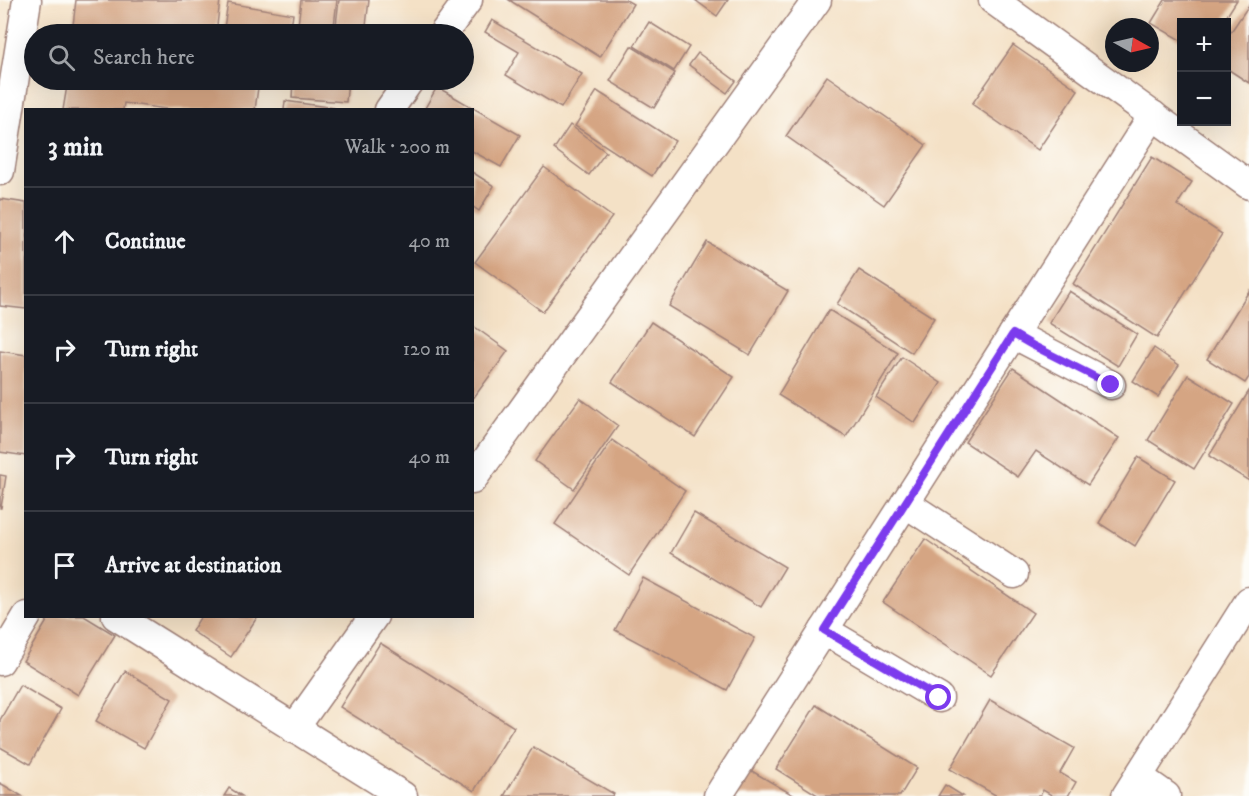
<!DOCTYPE html>
<meta charset="utf-8">
<style>
:root{--surface:#171b24;--page:#242831;--text:#f1f3f6;--muted:#9ea1a6;--line:#363941}
body{margin:0;font-family:"IM FELL DW Pica",serif;background:var(--page);color:var(--text)}
.controls{position:absolute;right:18px;top:18px;display:grid;overflow:hidden;border-radius:0px;box-shadow:0 6px 24px #0002}
.controls button{width:54px;height:54px;display:grid;place-items:center;padding:0;border:0;border-bottom:2px solid var(--line);background:var(--surface);color:var(--text);font:30px sans-serif}
.compass{position:absolute;left:1105px;top:18px;width:54px;height:54px;border-radius:50%;background:var(--surface);box-shadow:0 6px 24px #0002;rotate:98deg}
.stop{position:absolute;width:18px;height:18px;margin:-14px;border:4px solid #7c3aed;border-radius:50%;background:#fff}
.stop.end{background:#7c3aed;border-color:#fff;box-shadow:0 2px 6px #0008}
.list{margin:0;padding:0;list-style:none}
h2{display:flex;justify-content:space-between;align-items:center;height:78px;margin:0;padding:0 24px;font-size:26px}
h2 small{font-size:20px;font-weight:400;color:var(--muted)}
.list li{display:grid;grid-template-columns:39px 1fr auto;gap:18px;align-items:center;box-sizing:border-box;height:108px;padding:0 24px;border-top:2px solid var(--line)}
.list b{display:block;font-size:22px;white-space:nowrap}
.list em{font-size:20px;font-style:normal;color:var(--muted)}
.icon{flex:none;width:33px;height:33px;fill:none;stroke:currentColor;stroke-width:2;stroke-linecap:round;stroke-linejoin:round}
.map{position:relative;flex:none;width:1249px;height:796px;overflow:hidden}
.search{position:absolute;background:var(--surface);box-shadow:0 6px 24px #0002;left:24px;top:24px;width:450px;height:66px;display:flex;align-items:center;gap:15px;box-sizing:border-box;padding:0 21px;border-radius:33px;color:var(--muted);font-size:22px}
.panel{position:absolute;background:var(--surface);box-shadow:0 6px 24px #0002;left:24px;top:108px;width:450px;height:510px;border-radius:0px}
.map>svg:first-child{display:block}
</style>
<div class="map">
<svg width="1249" height="796" viewBox="0 0 1249 796">
<rect width="100%" height="100%" fill="#fdfcf7"/>
<filter id="ink" filterUnits="userSpaceOnUse"><feTurbulence type="fractalNoise" baseFrequency=".0167" numOctaves="2"/><feDisplacementMap in="SourceGraphic" scale="12" xChannelSelector="R" yChannelSelector="G"/><feConvolveMatrix kernelMatrix="1 2 1 2 8 2 1 2 1" color-interpolation-filters="sRGB"/></filter>
<filter id="wash" filterUnits="userSpaceOnUse"><feTurbulence type="fractalNoise" baseFrequency=".008" numOctaves="4" result="noise"/><feDisplacementMap in="SourceGraphic" scale="24" xChannelSelector="R" yChannelSelector="G"/><feGaussianBlur stdDeviation="1.35" result="paint"/><feColorMatrix in="noise" values="0 0 0 0 0 0 0 0 0 0 0 0 0 0 0 0 0 1.4 0 .05"/><feComposite in="paint" operator="in"/></filter>
<g filter="url(#wash)">
<rect width="100%" height="100%" fill="#f4e1c6"/>
<g id="blocks">
<!-- building -->
<g fill="#d5a583">
<path d="M76,0H220L216,34H72Z"/>
<path d="M301,0H337L333,34H297Z"/>
<path d="M339,0H369L365,34H335Z"/>
<path d="M509,0H626L633,4L600,57Z"/>
<path d="M695,0H728L717,16Z"/>
<path d="M1165,0H1237L1223,22H1182V41L1151,23Z"/>
<path d="M228,3L293,14L290,34H223Z"/>
<path d="M1249,5V83L1226,68V39Z"/>
<path d="M492,20L582,74L561,108L506,75L519,52L485,32Z"/>
<path d="M649,22L689,47L674,71L634,46Z"/>
<path d="M1013,45L1078,90L1038,150L972,104Z"/>
<path d="M631,46L675,73L654,108L610,81Z"/>
<path d="M698,53L736,81L727,93L689,65Z"/>
<path d="M827,76L926,145L884,205L786,136Z"/>
<path d="M68,80H259L255,110H173L124,103L123,110H63Z"/>
<path d="M293,80H348L346,102L292,98Z"/>
<path d="M437,87L520,135L501,167L472,151V110H424Z"/>
<path d="M597,91L675,141L652,176L575,126Z"/>
<path d="M285,101L334,108V110H284Z"/>
<path d="M570,125L606,152L589,175L554,149Z"/>
<path d="M1152,157L1192,182L1177,205L1222,234L1157,338L1073,284Z"/>
<path d="M544,167L612,217L543,312L475,262Z"/>
<path d="M472,172L494,186L479,211L472,206Z"/>
<path d="M0,199L26,203V309L0,306Z"/>
<path d="M707,242L788,291L750,355L669,306Z"/>
<path d="M859,270L934,318L912,353L837,304Z"/>
<path d="M1069,291L1137,334L1118,366L1049,323Z"/>
<path d="M1249,291V377L1245,383L1207,359Z"/>
<path d="M829,310L898,353L846,437L778,395Z"/>
<path d="M651,322L734,377L695,437L612,382Z"/>
<path d="M472,325L508,351L472,400Z"/>
<path d="M1154,348L1179,365L1158,397L1133,381Z"/>
<path d="M0,351L26,355V456L0,452Z"/>
<path d="M902,357L941,383L915,423L876,397Z"/>
<path d="M1013,368L1119,438L1088,485L1036,451L1018,477L965,442Z"/>
<path d="M1188,375L1234,404L1194,469L1148,440Z"/>
<path d="M1249,391V481L1209,456Z"/>
<path d="M580,398L618,426L574,489L535,461Z"/>
<path d="M612,440L685,491L629,575L555,524Z"/>
<path d="M1138,457L1175,480L1135,546L1099,523Z"/>
<path d="M0,475L6,476L1,508H0Z"/>
<path d="M694,513L785,567L761,607L671,553Z"/>
<path d="M925,539L1033,613L991,675L883,602Z"/>
<path d="M643,578L755,638L727,690L615,630Z"/>
<path d="M50,616H84L115,635L78,695L23,661Z"/>
<path d="M201,616H258L231,657L192,631Z"/>
<path d="M380,643L514,727L474,791L340,707Z"/>
<path d="M125,671L172,699L144,748L96,721Z"/>
<path d="M20,685L61,709L30,764L0,747V720Z"/>
<path d="M990,700L1074,748L1060,773L1076,782L1068,796H1053L1043,790L1040,796H997L950,769Z"/>
<path d="M816,705L917,768L900,796H819L776,769Z"/>
<path d="M533,747L614,794L613,796H504Z"/>
<path d="M750,770L795,796H734Z"/>
<path d="M0,783L22,796H0Z"/>
<path d="M945,785L963,796H938Z"/>
<path d="M229,788L242,796H224Z"/>
</g>
</g>
</g>
<g filter="url(#ink)">
<use href="#blocks" fill-opacity="0" stroke="#9f8078" stroke-width="1.5"/>
<g fill="none" stroke-linecap="round" stroke-linejoin="round">
<defs>
<g id="minor">
<path d="M993,0L1249,185"/>
<path d="M443,34L468,0"/>
<path d="M389,110L410,80"/>
<path d="M0,171L27,0"/>
<path d="M1013,334L1111,385"/>
<path d="M472,480L817,0"/>
<path d="M905,503L1014,574"/>
<path d="M116,616L403,796"/>
<path d="M824,630L939,698"/>
<path d="M0,661L27,616"/>
<path d="M294,729L374,616"/>
<path d="M1139,777L1166,796"/>
<path d="M718,796L1153,115"/>
<path d="M1126,796L1249,601"/>
</g>
</defs>
<!-- minor casing -->
<use href="#minor" stroke="#9f8078" stroke-width="31"/>
<!-- minor -->
<use href="#minor" stroke="#fff" stroke-width="28"/>
</g>
</g>
<g fill="none" stroke-linecap="round" stroke-linejoin="round" filter="url(#ink)">
<!-- route -->
<path stroke="#7c3aed" stroke-width="8" d="M939,698L824,630L1013,334L1032,345L1111,385"/>
</g>
</svg>
<div class="controls">
<button>+</button>
<button>−</button>
</div>
<svg class="compass" viewBox="-18 -18 36 36"><path d="M0-13l5 13h-10z" fill="#e53935"/><path d="M0 13l5-13h-10z" fill="#9ea1a6"/></svg>
<div class="stop" style="left:939px;top:698px"></div>
<div class="stop end" style="left:1111px;top:385px"></div>
<div class="search"><svg class="icon" aria-label="search" viewBox="0 0 24 24"><circle cx="10" cy="10" r="6"/><path d="M15 15l6 6"/></svg>Search here</div>
<section class="panel">
<h2>3 min<small>Walk · 200 m</small></h2>
<ul class="list">
<li><svg class="icon" aria-label="ahead" viewBox="0 0 24 24"><path d="M12 20V5M6 11l6-6 6 6"/></svg><div><b>Continue</b></div><em>40 m</em></li>
<li><svg class="icon" aria-label="right" viewBox="0 0 24 24"><path d="M7 20v-9h11M14 6l5 5-5 5"/></svg><div><b>Turn right</b></div><em>120 m</em></li>
<li><svg class="icon" aria-label="right" viewBox="0 0 24 24"><path d="M7 20v-9h11M14 6l5 5-5 5"/></svg><div><b>Turn right</b></div><em>40 m</em></li>
<li><svg class="icon" aria-label="arrive" viewBox="0 0 24 24"><path d="M6 21V4h12l-3 4 3 4H6"/></svg><div><b>Arrive at destination</b></div></li>
</ul>
</section>
</div>
